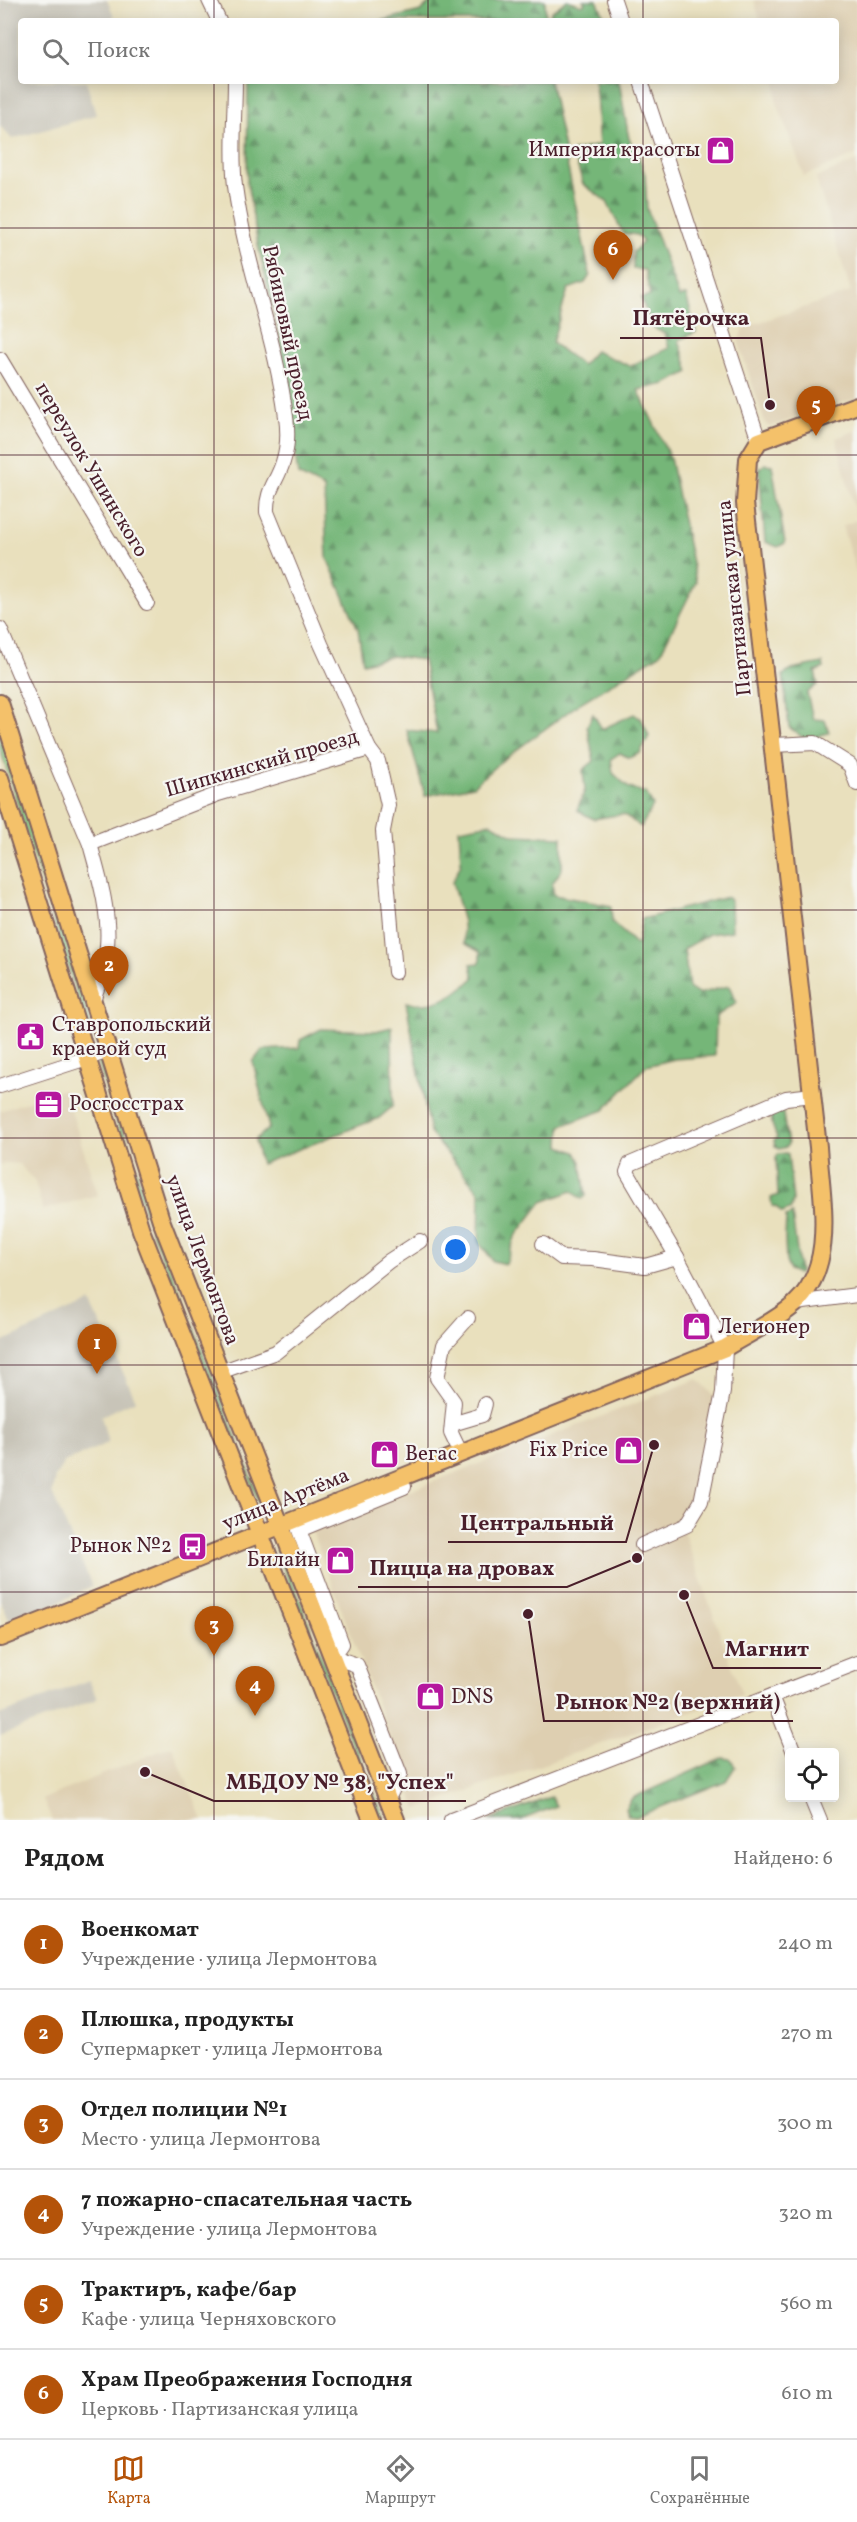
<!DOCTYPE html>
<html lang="ru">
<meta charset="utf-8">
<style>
:root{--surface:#fff;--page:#f6f6f6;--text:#222;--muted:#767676;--line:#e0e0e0;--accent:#b45309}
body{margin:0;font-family:Vollkorn,serif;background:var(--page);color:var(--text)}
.controls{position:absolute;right:18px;bottom:18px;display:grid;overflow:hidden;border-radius:6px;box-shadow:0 3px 15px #0003}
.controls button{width:54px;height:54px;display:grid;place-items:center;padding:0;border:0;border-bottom:2px solid var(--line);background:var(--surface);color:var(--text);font:30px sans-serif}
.you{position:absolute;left:456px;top:1250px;width:21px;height:21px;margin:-15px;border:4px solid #fff;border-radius:50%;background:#1a73e8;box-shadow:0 0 0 9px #1a73e833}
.badge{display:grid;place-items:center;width:39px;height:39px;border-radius:50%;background:var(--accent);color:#fff;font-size:20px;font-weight:700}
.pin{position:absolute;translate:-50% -50px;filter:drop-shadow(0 2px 3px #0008)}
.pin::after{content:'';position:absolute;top:32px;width:21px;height:18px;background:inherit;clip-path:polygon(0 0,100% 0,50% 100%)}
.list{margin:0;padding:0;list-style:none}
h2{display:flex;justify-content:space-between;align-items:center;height:78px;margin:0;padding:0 24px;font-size:26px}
h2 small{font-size:20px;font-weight:400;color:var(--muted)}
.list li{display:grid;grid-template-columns:39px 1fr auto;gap:18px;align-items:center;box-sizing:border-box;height:90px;padding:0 24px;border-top:2px solid var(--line)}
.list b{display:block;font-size:22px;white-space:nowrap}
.list p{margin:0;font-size:20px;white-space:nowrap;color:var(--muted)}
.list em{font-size:20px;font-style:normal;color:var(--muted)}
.icon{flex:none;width:33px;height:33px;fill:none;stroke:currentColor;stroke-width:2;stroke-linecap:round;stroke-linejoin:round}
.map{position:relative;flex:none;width:857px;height:1820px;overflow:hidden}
.search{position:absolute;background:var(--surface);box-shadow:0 3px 15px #0003;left:18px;right:18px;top:18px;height:66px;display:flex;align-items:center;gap:15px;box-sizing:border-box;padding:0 21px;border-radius:6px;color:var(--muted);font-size:22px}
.sheet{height:618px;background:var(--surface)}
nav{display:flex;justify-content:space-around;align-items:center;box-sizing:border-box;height:84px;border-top:2px solid var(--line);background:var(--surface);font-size:16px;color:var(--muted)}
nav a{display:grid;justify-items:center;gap:3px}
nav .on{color:var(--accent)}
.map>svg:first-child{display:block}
</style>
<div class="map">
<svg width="857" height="1820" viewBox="0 0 857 1820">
<defs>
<pattern id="grass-dots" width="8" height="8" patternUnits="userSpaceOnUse" patternTransform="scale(1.5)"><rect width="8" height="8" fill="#90d48d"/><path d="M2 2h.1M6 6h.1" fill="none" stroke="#7eb67a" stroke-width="1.8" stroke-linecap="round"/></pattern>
<pattern id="forest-firs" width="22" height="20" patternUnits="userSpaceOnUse" patternTransform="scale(1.5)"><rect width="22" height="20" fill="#74b678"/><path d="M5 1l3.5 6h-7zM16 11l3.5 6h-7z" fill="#619363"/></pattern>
</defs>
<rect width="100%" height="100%" fill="#f6f6f2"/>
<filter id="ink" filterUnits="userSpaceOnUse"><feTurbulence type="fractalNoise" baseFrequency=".0167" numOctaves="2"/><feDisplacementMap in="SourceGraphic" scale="12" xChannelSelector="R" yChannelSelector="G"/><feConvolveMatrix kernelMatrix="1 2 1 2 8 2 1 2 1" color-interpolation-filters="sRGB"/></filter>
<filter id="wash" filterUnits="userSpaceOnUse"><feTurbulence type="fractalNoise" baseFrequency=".008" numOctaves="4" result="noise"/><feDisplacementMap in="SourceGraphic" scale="24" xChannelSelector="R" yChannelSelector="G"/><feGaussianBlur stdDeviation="1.35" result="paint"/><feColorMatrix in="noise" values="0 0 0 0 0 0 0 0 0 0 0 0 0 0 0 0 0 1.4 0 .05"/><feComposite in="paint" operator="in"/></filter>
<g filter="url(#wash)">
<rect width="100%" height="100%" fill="#e9e0bd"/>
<!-- built -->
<g fill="#decfb1">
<path d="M754,0H857V154L804,176L776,100V81H836V21H760Z"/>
<path d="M857,161V398L769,427L765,423L738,341L745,327L851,292L816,178Z"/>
<path d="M857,430V574L842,526L857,520L836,438Z"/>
<path d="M64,1089L98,1195L43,1210L35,1182L19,1164L8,1163L0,1165V1111Z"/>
<path d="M698,1379L716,1397L696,1500L681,1525L742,1694L417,1809L311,1529Z"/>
<path d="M172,1746L203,1820H52L43,1799Z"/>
</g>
<!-- industrial -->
<g fill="#c8c4b8">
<path d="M0,0H107L114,16L110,21H21V81H86L96,115L12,139L0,126Z"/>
<path d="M90,1302L136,1400L101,1416L108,1443L64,1462L55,1477L52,1493L92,1586L11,1624L0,1600V1343Z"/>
<path d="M89,1680L97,1699L0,1736V1715Z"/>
</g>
<!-- grass -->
<g fill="url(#grass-dots)" stroke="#6d7a5c" stroke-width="1.5">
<path d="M0,730L92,1026L90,1027H87L0,748Z"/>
<path d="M101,1059L153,1223L265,1512L263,1514L149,1224L98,1062Z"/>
<path d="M276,1549H280L383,1816L380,1817Z"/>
</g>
<!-- forest -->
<g fill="url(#forest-firs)" stroke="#5f6a52" stroke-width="1.5">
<path d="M433,0H545L546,21H380L421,11Z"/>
<path d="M567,0L582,5L585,3L583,0H597L606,21H549L551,12Z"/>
<path d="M248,81H550L590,275L585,283L568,289L552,343L582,365L595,351L630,366L669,348L665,334L652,327L641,298L650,296L645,270L633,269V252L643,242L637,235L623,233L607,202L583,184L573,151L599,145C596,123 599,103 594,81H619L629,139L638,154L645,175L647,209L679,297L686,295L696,332L679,340L689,372L665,384L638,390L670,458L696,582L660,654L580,703L499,763L473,786L425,796L407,730L437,733L423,660L392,656L363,663L358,629L327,558L324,488L298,475L279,334L258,245L247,182Z"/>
<path d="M765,464L772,465L785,543L778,547L765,542L759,469Z"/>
<path d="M823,663L824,668L815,672L818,684L807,693L813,719L825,720L829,733L820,735L815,740L805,739L789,727L783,675L796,668Z"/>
<path d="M593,714L602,729L634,714L642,720L649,736L640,753L629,758L620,753L611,759L613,773L629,788L646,793L653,806L641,827L623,814L593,819L577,810L585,790L583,770L594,761L587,726Z"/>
<path d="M491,823L513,835L562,837V869L552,884L554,895L611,906L612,922L637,945L642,919L727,897L731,902L732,931L709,934L684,949L689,988L698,994L729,986L737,1003L716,1016L715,1056L675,1059L646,1066L604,1110L561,1126L560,1146L576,1152L581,1162L586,1196L582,1199L572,1191L542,1202L515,1237L506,1264L493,1261L479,1243L480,1193L430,1133L406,1002C432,1010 456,995 474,978L471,964L480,963V952L464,943L463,922L452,882L461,864L459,829Z"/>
<path d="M392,1027L393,1106L379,1118L261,1164L255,1140L269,1128L253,1062L262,1050L299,1048L300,1040L321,1029L376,1031Z"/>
<path d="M771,1107H779L782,1109L788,1144L786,1147L779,1149L775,1146L774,1141L777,1138L772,1124Z"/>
<path d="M786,1153L788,1154L793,1201L791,1209L782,1213L776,1207L772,1206L771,1198L778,1195L776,1158L778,1154Z"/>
<path d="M792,1214L800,1273L798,1274L789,1270L786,1261L785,1239L786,1217Z"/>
<path d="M722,1758L731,1759L735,1767L726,1781L636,1817L628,1816L625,1809L632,1798Z"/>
<path d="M551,1797L556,1806L554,1807L521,1820H489Z"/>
</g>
</g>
<g filter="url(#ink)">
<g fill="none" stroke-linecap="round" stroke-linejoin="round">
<defs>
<g id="minor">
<path d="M209,0L219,21"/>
<path d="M614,0L621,21"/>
<path d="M235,81C235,115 231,152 235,186C245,264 276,338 286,417C288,431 288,447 283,462C277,482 266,490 267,512L321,644L369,749L378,761L388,805L383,831L395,972"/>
<path d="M641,81L759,441"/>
<path d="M0,359L147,603"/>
<path d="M0,629L90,844C99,877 110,912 107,946C106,964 99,983 93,1000"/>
<path d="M774,745L815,743L850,765L857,784"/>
<path d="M90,844L218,794L369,749"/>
<path d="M0,1086L109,1051"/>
<path d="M543,1244L562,1258L593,1259L645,1266L677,1257"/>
<path d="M796,1303L857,1295"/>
<path d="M220,1372L276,1352L389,1261L420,1241"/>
<path d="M452,1424L482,1415L485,1404"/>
<path d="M461,1454L451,1433L454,1402L437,1378L444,1345L468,1318"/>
<path d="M642,1545L687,1525L701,1502L723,1392L725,1348L677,1257L627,1172L630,1164L786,1098L813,1095"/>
<path d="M772,1696L794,1752"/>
<path d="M811,1798L820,1820"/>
<path d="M388,1799L400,1774L357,1665L333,1657L342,1644L299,1530L404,1487L400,1479"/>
<path d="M451,1820L857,1663"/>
</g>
<g id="major">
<path d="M0,703L161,1220L396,1820"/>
<path d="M0,778L141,1230L372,1820"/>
<path d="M0,1638L725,1348C747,1334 775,1322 795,1304C837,1265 821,1198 818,1147L745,503L748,459L759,441L857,405"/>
</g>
</defs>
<!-- minor casing -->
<use href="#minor" stroke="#82635e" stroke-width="16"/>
<!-- major casing -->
<use href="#major" stroke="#82635e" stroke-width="20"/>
<!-- minor -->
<use href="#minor" stroke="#fff" stroke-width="14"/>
<!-- major -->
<use href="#major" stroke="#f4c16b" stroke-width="16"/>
</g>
</g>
<!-- grid -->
<path fill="none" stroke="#4a1f2b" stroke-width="1.5" stroke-opacity="0.55" d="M214,0V21M428,0V21M643,0V21M214,81V1820M428,81V1820M643,81V1820M0,228H857M0,455H857M0,682H857M0,910H857M0,1138H857M0,1365H857M0,1592H857"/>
<!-- icons -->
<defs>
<symbol id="shop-square" viewBox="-11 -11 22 22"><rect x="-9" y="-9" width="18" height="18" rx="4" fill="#b5179e" stroke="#f6f6f2"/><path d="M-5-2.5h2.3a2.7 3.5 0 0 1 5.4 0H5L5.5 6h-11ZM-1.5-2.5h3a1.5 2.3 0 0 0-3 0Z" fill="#fff"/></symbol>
<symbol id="civic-square" viewBox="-11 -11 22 22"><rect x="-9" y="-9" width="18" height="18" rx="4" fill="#b5179e" stroke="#f6f6f2"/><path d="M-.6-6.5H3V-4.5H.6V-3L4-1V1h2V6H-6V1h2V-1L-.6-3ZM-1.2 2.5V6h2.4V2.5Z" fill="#fff"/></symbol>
<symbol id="office-square" viewBox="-11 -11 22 22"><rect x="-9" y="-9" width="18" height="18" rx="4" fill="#b5179e" stroke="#f6f6f2"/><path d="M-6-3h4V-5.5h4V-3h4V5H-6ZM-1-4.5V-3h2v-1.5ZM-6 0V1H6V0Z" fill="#fff"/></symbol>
<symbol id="bus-square" viewBox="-11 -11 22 22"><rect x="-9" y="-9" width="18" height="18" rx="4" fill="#b5179e" stroke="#f6f6f2"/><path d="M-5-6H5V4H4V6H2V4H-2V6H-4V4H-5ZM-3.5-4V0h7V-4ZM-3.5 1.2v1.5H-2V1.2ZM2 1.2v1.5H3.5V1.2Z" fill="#fff"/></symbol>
</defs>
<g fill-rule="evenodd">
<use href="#shop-square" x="704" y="134" width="33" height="33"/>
<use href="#civic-square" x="14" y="1020" width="33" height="33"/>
<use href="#office-square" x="32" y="1088" width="33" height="33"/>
<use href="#shop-square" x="680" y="1310" width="33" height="33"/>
<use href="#shop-square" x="612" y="1434" width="33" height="33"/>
<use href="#shop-square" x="368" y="1438" width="33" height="33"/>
<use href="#bus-square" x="176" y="1530" width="33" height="33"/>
<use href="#shop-square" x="324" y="1544" width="33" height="33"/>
<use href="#shop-square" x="414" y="1680" width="33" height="33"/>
</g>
<g text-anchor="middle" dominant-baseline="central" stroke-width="4.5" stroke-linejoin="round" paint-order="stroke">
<!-- poi labels -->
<g font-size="21" fill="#4a1f2b" stroke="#f6f6f2" text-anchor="start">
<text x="700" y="150" text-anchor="end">Империя красоты</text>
<text x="52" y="1025">Ставропольский<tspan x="52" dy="24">краевой суд</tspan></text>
<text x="69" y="1104">Росгосстрах</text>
<text x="718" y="1327">Легионер</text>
<text x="608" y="1450" text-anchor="end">Fix Price</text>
<text x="405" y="1454">Вегас</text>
<text x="172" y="1546" text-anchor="end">Рынок №2</text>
<text x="320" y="1560" text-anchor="end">Билайн</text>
<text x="451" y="1697">DNS</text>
</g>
<!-- street labels -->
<g font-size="21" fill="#4a1f2b" stroke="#f6f6f2">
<text transform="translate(287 333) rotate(78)">Рябиновый проезд</text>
<text transform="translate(91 470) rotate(59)">переулок Ушинского</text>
<text transform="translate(735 598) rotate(-96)">Партизанская улица</text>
<text transform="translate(262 764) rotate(-16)">Шипкинский проезд</text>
<text transform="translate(202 1260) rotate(70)">улица Лермонтова</text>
<text transform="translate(286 1500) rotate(-22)">улица Артёма</text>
</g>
</g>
<!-- callouts -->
<path fill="none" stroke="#4a1f2b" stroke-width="2" d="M770 405L761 338H620M654 1445L626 1542H448M637 1558L567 1587H358M684 1595L713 1668H821M528 1614L544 1721H793M145 1772L214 1801H466"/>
<g fill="#4a1f2b" stroke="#f6f6f2" stroke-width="2">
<circle cx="770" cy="405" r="6"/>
<circle cx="654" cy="1445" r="6"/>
<circle cx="637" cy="1558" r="6"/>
<circle cx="684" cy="1595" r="6"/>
<circle cx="528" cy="1614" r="6"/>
<circle cx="145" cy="1772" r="6"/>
</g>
<g font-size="22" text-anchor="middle" font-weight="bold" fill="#4a1f2b" stroke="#f6f6f2" stroke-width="4.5" stroke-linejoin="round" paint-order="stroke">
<text x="691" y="325">Пятёрочка</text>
<text x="537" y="1530">Центральный</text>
<text x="462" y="1575">Пицца на дровах</text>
<text x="767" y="1656">Магнит</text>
<text x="668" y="1709">Рынок №2 (верхний)</text>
<text x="340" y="1789">МБДОУ № 38, "Успех"</text>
</g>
</svg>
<div class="controls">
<button><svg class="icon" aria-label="locate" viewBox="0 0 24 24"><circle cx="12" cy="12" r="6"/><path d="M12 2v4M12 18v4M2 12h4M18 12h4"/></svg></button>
</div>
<div class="you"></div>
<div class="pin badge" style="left:97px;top:1374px">1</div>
<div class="pin badge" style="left:109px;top:996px">2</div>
<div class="pin badge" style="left:214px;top:1656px">3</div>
<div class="pin badge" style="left:255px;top:1716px">4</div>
<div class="pin badge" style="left:816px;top:436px">5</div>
<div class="pin badge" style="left:613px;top:280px">6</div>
<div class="search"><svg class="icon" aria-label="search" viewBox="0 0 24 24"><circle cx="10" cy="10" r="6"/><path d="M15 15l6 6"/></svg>Поиск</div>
</div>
<section class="sheet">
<h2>Рядом<small>Найдено: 6</small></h2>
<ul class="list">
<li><span class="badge">1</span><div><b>Военкомат</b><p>Учреждение · улица Лермонтова</p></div><em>240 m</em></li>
<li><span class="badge">2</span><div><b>Плюшка, продукты</b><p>Супермаркет · улица Лермонтова</p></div><em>270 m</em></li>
<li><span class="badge">3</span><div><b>Отдел полиции №1</b><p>Место · улица Лермонтова</p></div><em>300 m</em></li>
<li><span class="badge">4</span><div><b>7 пожарно-спасательная часть</b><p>Учреждение · улица Лермонтова</p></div><em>320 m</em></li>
<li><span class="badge">5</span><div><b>Трактиръ, кафе/бар</b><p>Кафе · улица Черняховского</p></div><em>560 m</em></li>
<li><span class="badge">6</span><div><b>Храм Преображения Господня</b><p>Церковь · Партизанская улица</p></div><em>610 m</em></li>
</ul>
</section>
<nav>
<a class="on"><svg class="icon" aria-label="map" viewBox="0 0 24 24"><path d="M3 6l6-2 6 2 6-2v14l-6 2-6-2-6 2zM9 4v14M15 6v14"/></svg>Карта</a>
<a><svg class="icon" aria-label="directions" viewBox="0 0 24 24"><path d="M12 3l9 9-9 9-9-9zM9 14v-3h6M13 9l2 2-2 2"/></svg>Маршрут</a>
<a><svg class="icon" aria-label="saved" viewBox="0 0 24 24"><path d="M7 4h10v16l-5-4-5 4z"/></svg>Сохранённые</a>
</nav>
